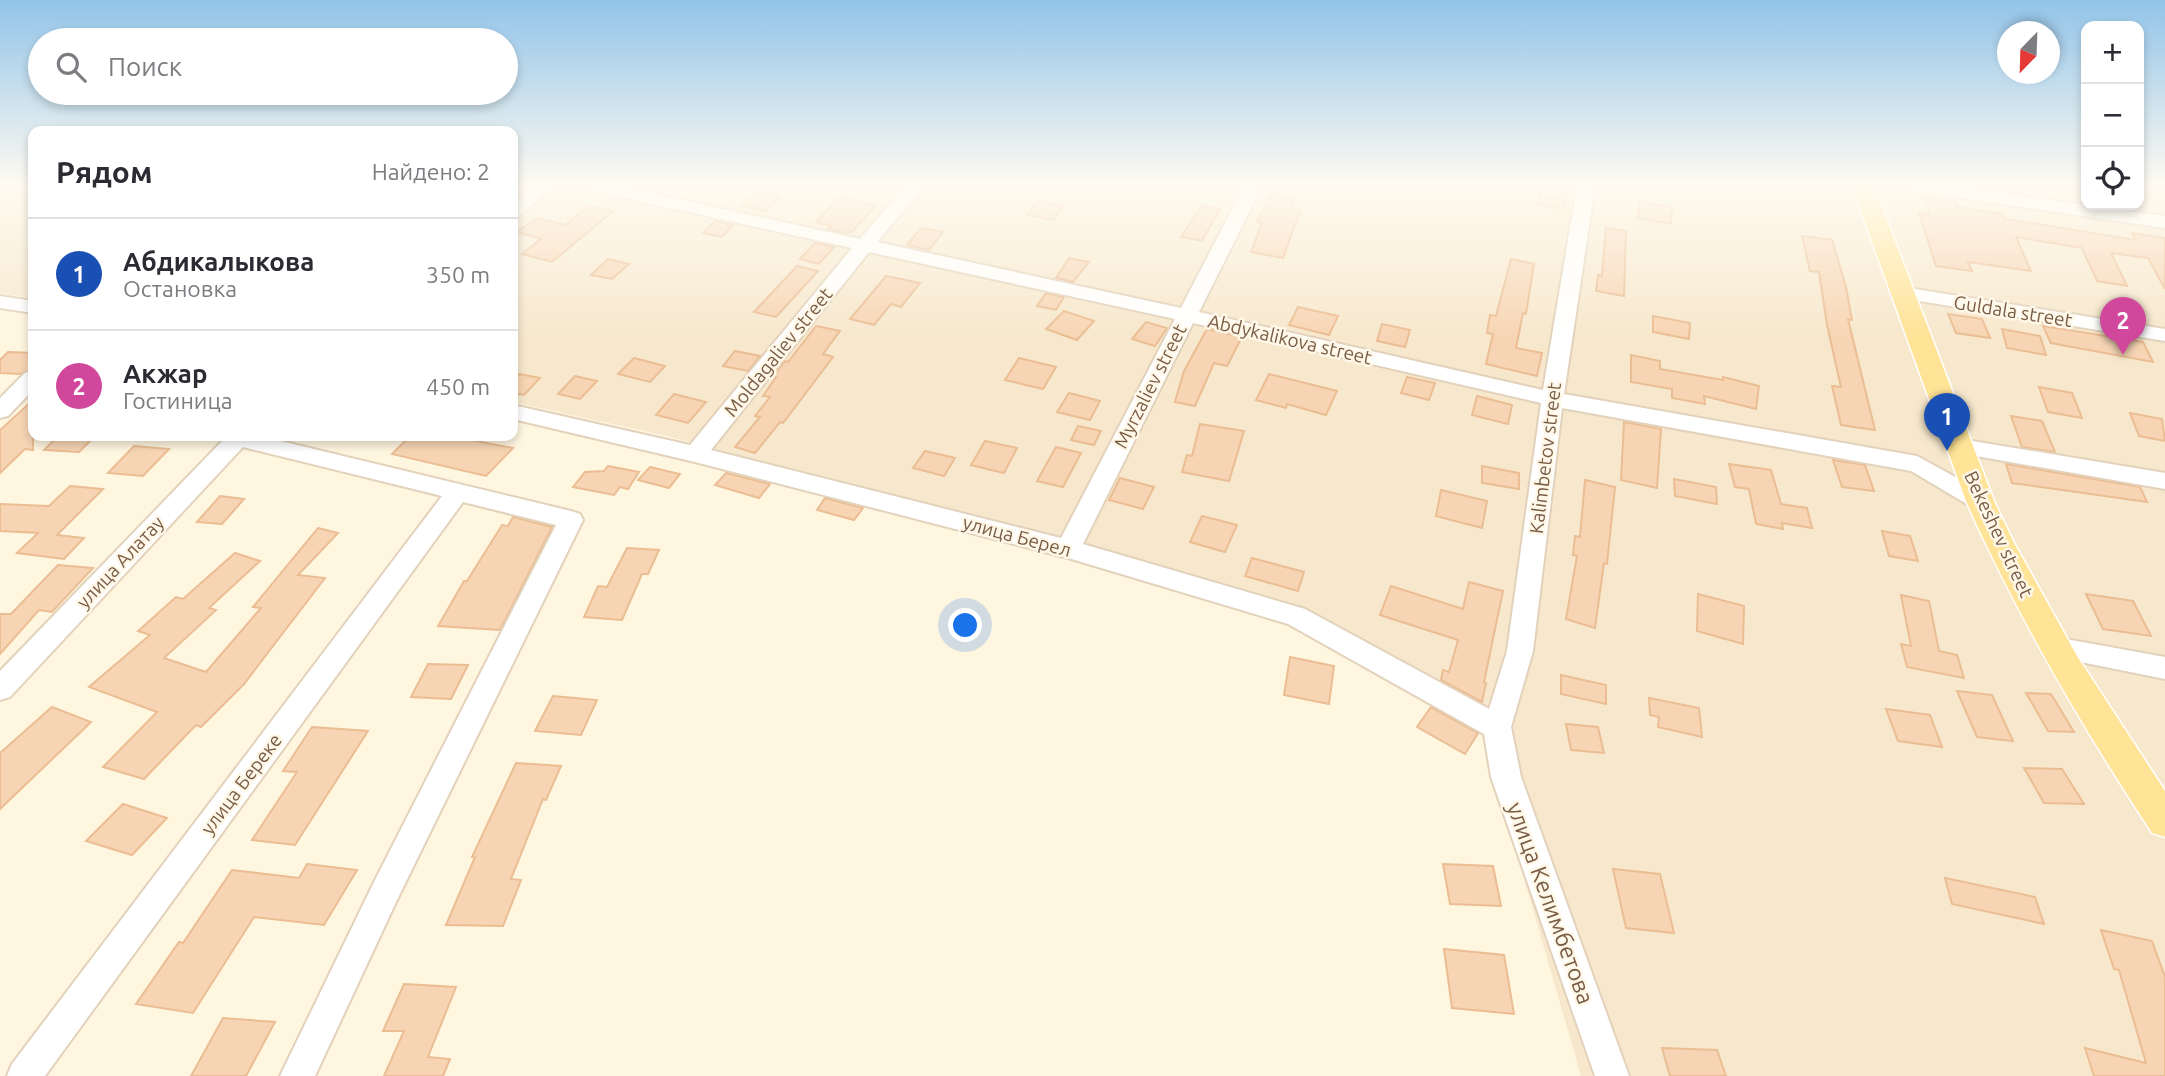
<!DOCTYPE html>
<html lang="ru">
<meta charset="utf-8">
<style>
:root{--surface:#fff;--page:#f7f7f7;--text:#2b2b33;--muted:#7c7c81;--line:#e1e1e2;--accent:#864c35}
body{margin:0;font-family:Ubuntu,sans-serif;background:var(--page);color:var(--text)}
.controls{position:absolute;right:21px;top:21px;display:grid;overflow:hidden;border-radius:14px;box-shadow:0 4px 10px #0003}
.controls button{width:63px;height:63px;display:grid;place-items:center;padding:0;border:0;border-bottom:2px solid var(--line);background:var(--surface);color:var(--text);font:35px sans-serif}
.compass{position:absolute;left:1997px;top:21px;width:63px;height:63px;border-radius:50%;background:var(--surface);box-shadow:0 4px 10px #0003;rotate:203deg}
.you{position:absolute;left:966px;top:626px;width:24px;height:24px;margin:-18px;border:5px solid #fff;border-radius:50%;background:#1a73e8;box-shadow:0 0 0 10px #1a73e833}
.badge{display:grid;place-items:center;width:46px;height:46px;border-radius:50%;background:var(--accent);color:#fff;font-size:23px;font-weight:700}
.pin{position:absolute;translate:-50% -58px;filter:drop-shadow(0 2px 4px #0008)}
.pin::after{content:'';position:absolute;top:37px;width:24px;height:21px;background:inherit;clip-path:polygon(0 0,100% 0,50% 100%)}
.list{margin:0;padding:0;list-style:none}
h2{display:flex;justify-content:space-between;align-items:center;height:91px;margin:0;padding:0 28px;font-size:30px}
h2 small{font-size:23px;font-weight:400;color:var(--muted)}
.list li{display:grid;grid-template-columns:46px 1fr auto;gap:21px;align-items:center;box-sizing:border-box;height:112px;padding:0 28px;border-top:2px solid var(--line)}
.list b{display:block;font-size:26px;white-space:nowrap}
.list p{margin:0;font-size:23px;white-space:nowrap;color:var(--muted)}
.list em{font-size:23px;font-style:normal;color:var(--muted)}
.icon{flex:none;width:38px;height:38px;fill:none;stroke:currentColor;stroke-width:2;stroke-linecap:round;stroke-linejoin:round}
.map{position:relative;flex:none;width:2165px;height:1076px;overflow:hidden}
.search{position:absolute;background:var(--surface);box-shadow:0 4px 10px #0003;left:28px;top:28px;width:490px;height:77px;display:flex;align-items:center;gap:18px;box-sizing:border-box;padding:0 24px;border-radius:38px;color:var(--muted);font-size:26px}
.panel{position:absolute;background:var(--surface);box-shadow:0 4px 10px #0003;left:28px;top:126px;width:490px;height:315px;border-radius:14px}
.map>svg:first-child{display:block}
</style>
<div class="map">
<svg width="2165" height="1076" viewBox="0 0 2165 1076">
<rect width="100%" height="100%" fill="#fff6e0"/>
<!-- residential -->
<g fill="#f7e8cd">
<path d="M0,186H33V298L0,293Z"/>
<path d="M513,186H2086V205H2139V186H2165V1076H1581L1499,792L1479,710L1281,603L667,436L513,402Z"/>
</g>
<!-- building -->
<g fill="#f7d5b4" stroke="#ebbd93" stroke-width="2">
<path d="M1276,186H1300L1291,209L1300,211L1283,258L1251,252L1262,223L1257,222Z"/>
<path d="M1542,186H1568L1564,209L1538,204Z"/>
<path d="M758,191L781,196L765,211L742,206Z"/>
<path d="M840,197L876,205L853,231L846,233L828,229L831,226L816,222Z"/>
<path d="M1924,197L1956,202L1957,207L2003,214L2005,219L2136,240L2132,233L2165,238V289L2148,258L2111,253L2127,286L2097,281L2082,248L2016,237L2031,271L1968,262L1972,271L1936,266L1919,213L1930,215Z"/>
<path d="M1039,200L1064,206L1053,220L1028,215Z"/>
<path d="M1639,201L1672,207L1671,224L1638,218Z"/>
<path d="M1202,205L1220,209L1202,241L1181,237Z"/>
<path d="M588,206L613,211L552,262L522,254L541,239L517,232L537,218L565,225Z"/>
<path d="M715,221L733,225L722,237L703,233Z"/>
<path d="M921,228L943,232L929,250L907,245Z"/>
<path d="M1606,228L1626,231L1624,296L1596,291L1598,275L1602,276Z"/>
<path d="M1802,236L1832,240L1846,287L1852,320L1848,319L1875,430L1841,425L1832,386L1841,387L1827,325L1819,272L1810,271Z"/>
<path d="M815,243L834,247L819,264L800,259Z"/>
<path d="M1069,258L1089,262L1073,282L1056,278Z"/>
<path d="M608,259L629,264L612,279L591,275Z"/>
<path d="M1511,259L1534,264L1526,314L1523,313L1516,348L1542,353L1537,376L1486,364L1493,334L1487,333L1490,315L1496,316Z"/>
<path d="M797,266L818,271L776,317L754,312Z"/>
<path d="M886,276L920,283L901,307L891,304L874,325L850,319Z"/>
<path d="M1046,293L1064,297L1056,310L1037,306Z"/>
<path d="M1298,307L1338,316L1329,335L1289,325Z"/>
<path d="M1064,311L1094,321L1077,340L1046,329Z"/>
<path d="M1948,314L1982,319L1990,338L1956,333Z"/>
<path d="M1653,316L1690,323L1689,339L1653,332Z"/>
<path d="M1146,322L1167,328L1155,346L1132,339Z"/>
<path d="M1382,324L1410,330L1405,347L1377,341Z"/>
<path d="M816,326L840,331L823,354L833,357L783,423L780,422L755,453L735,447L760,417L755,416L770,397L763,396L776,377L773,376L785,361L788,362Z"/>
<path d="M2043,326L2143,342L2153,362L2051,343Z"/>
<path d="M1207,329L1242,337L1227,366L1214,363L1195,406L1175,402L1184,371Z"/>
<path d="M2002,329L2040,336L2046,355L2007,348Z"/>
<path d="M735,351L760,356L748,371L723,366Z"/>
<path d="M8,352L33,353V369L20,374L0,373V360Z"/>
<path d="M1631,355L1660,361V369L1723,380V377L1759,386L1756,409L1704,396L1705,404L1672,398V389L1631,382Z"/>
<path d="M634,358L665,366L650,382L618,374Z"/>
<path d="M1019,358L1056,367L1043,389L1005,380Z"/>
<path d="M519,374L540,378L524,395L513,393V380Z"/>
<path d="M1269,374L1337,391L1326,415L1287,404L1286,408L1256,400Z"/>
<path d="M575,376L597,381L580,399L558,394Z"/>
<path d="M1407,377L1435,383L1429,400L1401,393Z"/>
<path d="M2039,387L2072,393L2082,418L2048,412Z"/>
<path d="M1069,393L1100,401L1090,420L1057,412Z"/>
<path d="M674,394L706,402L688,423L656,415Z"/>
<path d="M1477,396L1512,405L1508,424L1472,415Z"/>
<path d="M33,400V450L25,449L0,473V430Z"/>
<path d="M2130,413L2162,419L2165,441L2139,436Z"/>
<path d="M2011,416L2042,421L2055,452L2022,447Z"/>
<path d="M1624,422L1661,429L1657,488L1621,480Z"/>
<path d="M1200,424L1244,431L1229,481L1182,472L1187,455L1192,456Z"/>
<path d="M1078,426L1101,431L1094,445L1071,440Z"/>
<path d="M58,436H95L79,452L44,450Z"/>
<path d="M410,436H450L513,448L486,476L392,454Z"/>
<path d="M985,441L1017,448L1004,473L971,465Z"/>
<path d="M134,446L169,449L143,476L108,473Z"/>
<path d="M1056,447L1081,453L1063,487L1037,481Z"/>
<path d="M925,451L955,458L944,476L913,468Z"/>
<path d="M1833,460L1865,465L1874,491L1842,487Z"/>
<path d="M1729,464L1771,470L1781,504L1807,508L1812,528L1782,523L1783,529L1756,524L1749,489L1735,487Z"/>
<path d="M2006,464L2140,487L2147,502L2012,483Z"/>
<path d="M608,466L639,472L628,489L620,487L614,495L573,487L585,472L604,471Z"/>
<path d="M1482,466L1519,473V489L1482,483Z"/>
<path d="M650,467L680,474L669,488L638,480Z"/>
<path d="M726,473L770,484L759,498L715,485Z"/>
<path d="M1120,478L1154,487L1143,509L1109,500Z"/>
<path d="M1674,479L1716,487L1717,504L1675,496Z"/>
<path d="M1585,480L1615,487L1607,564L1604,563L1595,628L1566,619L1577,556L1573,555L1575,536L1580,537Z"/>
<path d="M70,486L103,489L57,535L84,538L64,559L17,553L38,533L0,531V504L49,506Z"/>
<path d="M1441,490L1487,501L1482,528L1436,516Z"/>
<path d="M220,496L244,499L222,524L197,522Z"/>
<path d="M825,498L863,508L854,520L817,510Z"/>
<path d="M1202,516L1237,525L1225,552L1190,542Z"/>
<path d="M513,517L552,527L500,630L438,626L464,581H467L502,525L508,526Z"/>
<path d="M318,528L338,533L298,575L325,578L244,684L201,727L196,725L144,779L103,767L157,712L89,687L150,635L138,631L176,597L183,599L235,553L260,561L209,608L216,610L164,658L206,672L261,608L253,607Z"/>
<path d="M1882,531L1910,536L1918,561L1889,556Z"/>
<path d="M627,548L659,550L648,574H642L622,620L584,617L598,586L607,587Z"/>
<path d="M1252,558L1304,572L1298,591L1245,576Z"/>
<path d="M58,565L93,568L52,612L39,610L0,654V614H11Z"/>
<path d="M1469,582L1503,591L1484,682L1486,683L1482,702L1441,680L1443,670L1449,672L1458,640L1380,615L1391,586L1463,609Z"/>
<path d="M1698,594L1744,606L1743,644L1697,631Z"/>
<path d="M2086,594L2133,601L2151,636L2103,629Z"/>
<path d="M1901,595L1929,601L1939,651L1957,655L1964,678L1907,667L1901,644L1911,646Z"/>
<path d="M1290,657L1334,666L1329,704L1284,695Z"/>
<path d="M428,664L468,665L451,699L411,697Z"/>
<path d="M1561,675L1606,685V704L1561,694Z"/>
<path d="M1957,691L1992,695L2013,741L1977,737Z"/>
<path d="M2026,693L2051,694L2074,732L2048,731Z"/>
<path d="M553,696L597,700L581,735L535,731Z"/>
<path d="M1649,698L1699,708L1702,737L1658,727L1659,717L1650,715Z"/>
<path d="M52,707L91,722L0,809V753Z"/>
<path d="M1431,707L1478,733L1465,754L1417,727Z"/>
<path d="M1886,709L1930,715L1942,747L1898,741Z"/>
<path d="M1566,724L1598,727L1604,753L1571,750Z"/>
<path d="M312,727L368,731L295,845L252,840L297,772L283,771Z"/>
<path d="M516,763L561,766L546,800L543,799L511,879L521,880L503,926L446,925L475,857H472Z"/>
<path d="M2024,768L2062,769L2084,804L2044,803Z"/>
<path d="M123,804L167,818L132,855L86,841Z"/>
<path d="M307,864L357,870L324,925L254,917L193,1013L136,1004L179,942L183,943L232,870L299,878Z"/>
<path d="M1443,864L1493,866L1501,906L1450,904Z"/>
<path d="M1613,869L1660,874L1674,933L1626,928Z"/>
<path d="M1945,878L2035,897L2044,924L1952,904Z"/>
<path d="M2101,930L2152,941L2165,977V1076H2094L2085,1048L2146,1063L2119,970L2114,969Z"/>
<path d="M1444,949L1504,955L1514,1014L1452,1008Z"/>
<path d="M404,984L456,987L428,1057L450,1059L443,1076H384L404,1031H383Z"/>
<path d="M223,1018L275,1022L246,1076H191Z"/>
<path d="M1662,1048L1717,1050L1726,1076H1670Z"/>
</g>
<g fill="none" stroke-linecap="round" stroke-linejoin="round">
<defs>
<g id="minor">
<path d="M535,186H555L519,216L513,217V203Z"/>
<path d="M584,186H618L860,239L906,186H925L877,242L1181,308L1244,186H1262L1199,312L1543,390L1577,186H1595L1564,394L1917,456L1988,495L1992,501L1988,507L1980,509L1972,507L1911,471L1562,408L1533,651L1511,727L1521,777L1629,1076H1595L1491,777L1484,734L1288,624L1068,558L695,462L513,419V405L690,445L852,248L593,191ZM869,252L1175,319L1061,538L711,450ZM1193,323L1541,403L1507,651L1489,709L1305,609L1083,544Z"/>
<path d="M1903,186H1950L2165,216V228L1912,191Z"/>
<path d="M1902,287L2165,329V341L1895,297L1892,293L1895,289Z"/>
<path d="M0,296L33,301V313L0,308Z"/>
<path d="M33,371V390L8,416L0,418V398L25,373Z"/>
<path d="M227,436H260L571,511L580,514L583,520L396,902L315,1076H280L374,882L556,525L463,502L45,1076H7L12,1064L442,496L243,447L10,697L0,700V671Z"/>
<path d="M1961,439L2165,473V489L1953,452L1950,447L1953,442Z"/>
<path d="M2055,637L2165,657V679L2046,655L2042,648L2046,641Z"/>
</g>
<path id="major" d="M1852,186H1874L1994,501L2014,543L2077,656L2165,791V837L2152,833C2082,726 2018,617 1966,501Z"/>
</defs>
<!-- minor casing -->
<use href="#minor" stroke="#e3d2bb" stroke-width="4"/>
<!-- major casing -->
<use href="#major" stroke="#fff" stroke-width="3"/>
<!-- minor -->
<use href="#minor" fill="#fff" fill-rule="evenodd"/>
<!-- major -->
<use href="#major" fill="#ffe396" fill-rule="evenodd"/>
</g>
<!-- sky -->
<linearGradient id="sky" x2="0" y2="1"><stop stop-color="#92c4e9"/><stop offset="0.55" stop-color="#fffbf1"/><stop offset="1" stop-color="#fffbf1" stop-opacity="0"/></linearGradient>
<rect width="2165" height="337" fill="url(#sky)"/>
<g text-anchor="middle" dominant-baseline="central" stroke-width="5" stroke-linejoin="round" paint-order="stroke">
<!-- street labels -->
<g font-size="19" fill="#785c45" stroke="#fff8e8">
<text transform="translate(2013 311) rotate(9)">Guldala street</text>
<text transform="translate(1290 339) rotate(13)">Abdykalikova street</text>
<text transform="translate(778 352) rotate(-51)">Moldagaliev street</text>
<text transform="translate(1150 386) rotate(-63)">Myrzaliev street</text>
<text transform="translate(1545 458) rotate(-83)">Kalimbetov street</text>
<text transform="translate(1999 534) rotate(65)">Bekeshev street</text>
<text transform="translate(1017 536) rotate(15)">улица Берел</text>
<text transform="translate(120 562) rotate(-47)">улица Алатау</text>
<text transform="translate(241 784) rotate(-53)">улица Береке</text>
</g>
<!-- near-street labels -->
<g font-size="23" fill="#785c45" stroke="#fff8e8">
<text transform="translate(1551 903) rotate(70)">улица Келимбетова</text>
</g>
</g>
</svg>
<div class="controls">
<button>+</button>
<button>−</button>
<button><svg class="icon" aria-label="locate" viewBox="0 0 24 24"><circle cx="12" cy="12" r="6"/><path d="M12 2v4M12 18v4M2 12h4M18 12h4"/></svg></button>
</div>
<svg class="compass" viewBox="-18 -18 36 36"><path d="M0-13l5 13h-10z" fill="#e53935"/><path d="M0 13l5-13h-10z" fill="#7c7c81"/></svg>
<div class="you"></div>
<div class="pin badge" style="left:1947px;top:451px;background:#1a4fb4">1</div>
<div class="pin badge" style="left:2123px;top:355px;background:#d1479c">2</div>
<div class="search"><svg class="icon" aria-label="search" viewBox="0 0 24 24"><circle cx="10" cy="10" r="6"/><path d="M15 15l6 6"/></svg>Поиск</div>
<section class="panel">
<h2>Рядом<small>Найдено: 2</small></h2>
<ul class="list">
<li><span class="badge" style="background:#1a4fb4">1</span><div><b>Абдикалыкова</b><p>Остановка</p></div><em>350 m</em></li>
<li><span class="badge" style="background:#d1479c">2</span><div><b>Акжар</b><p>Гостиница</p></div><em>450 m</em></li>
</ul>
</section>
</div>
